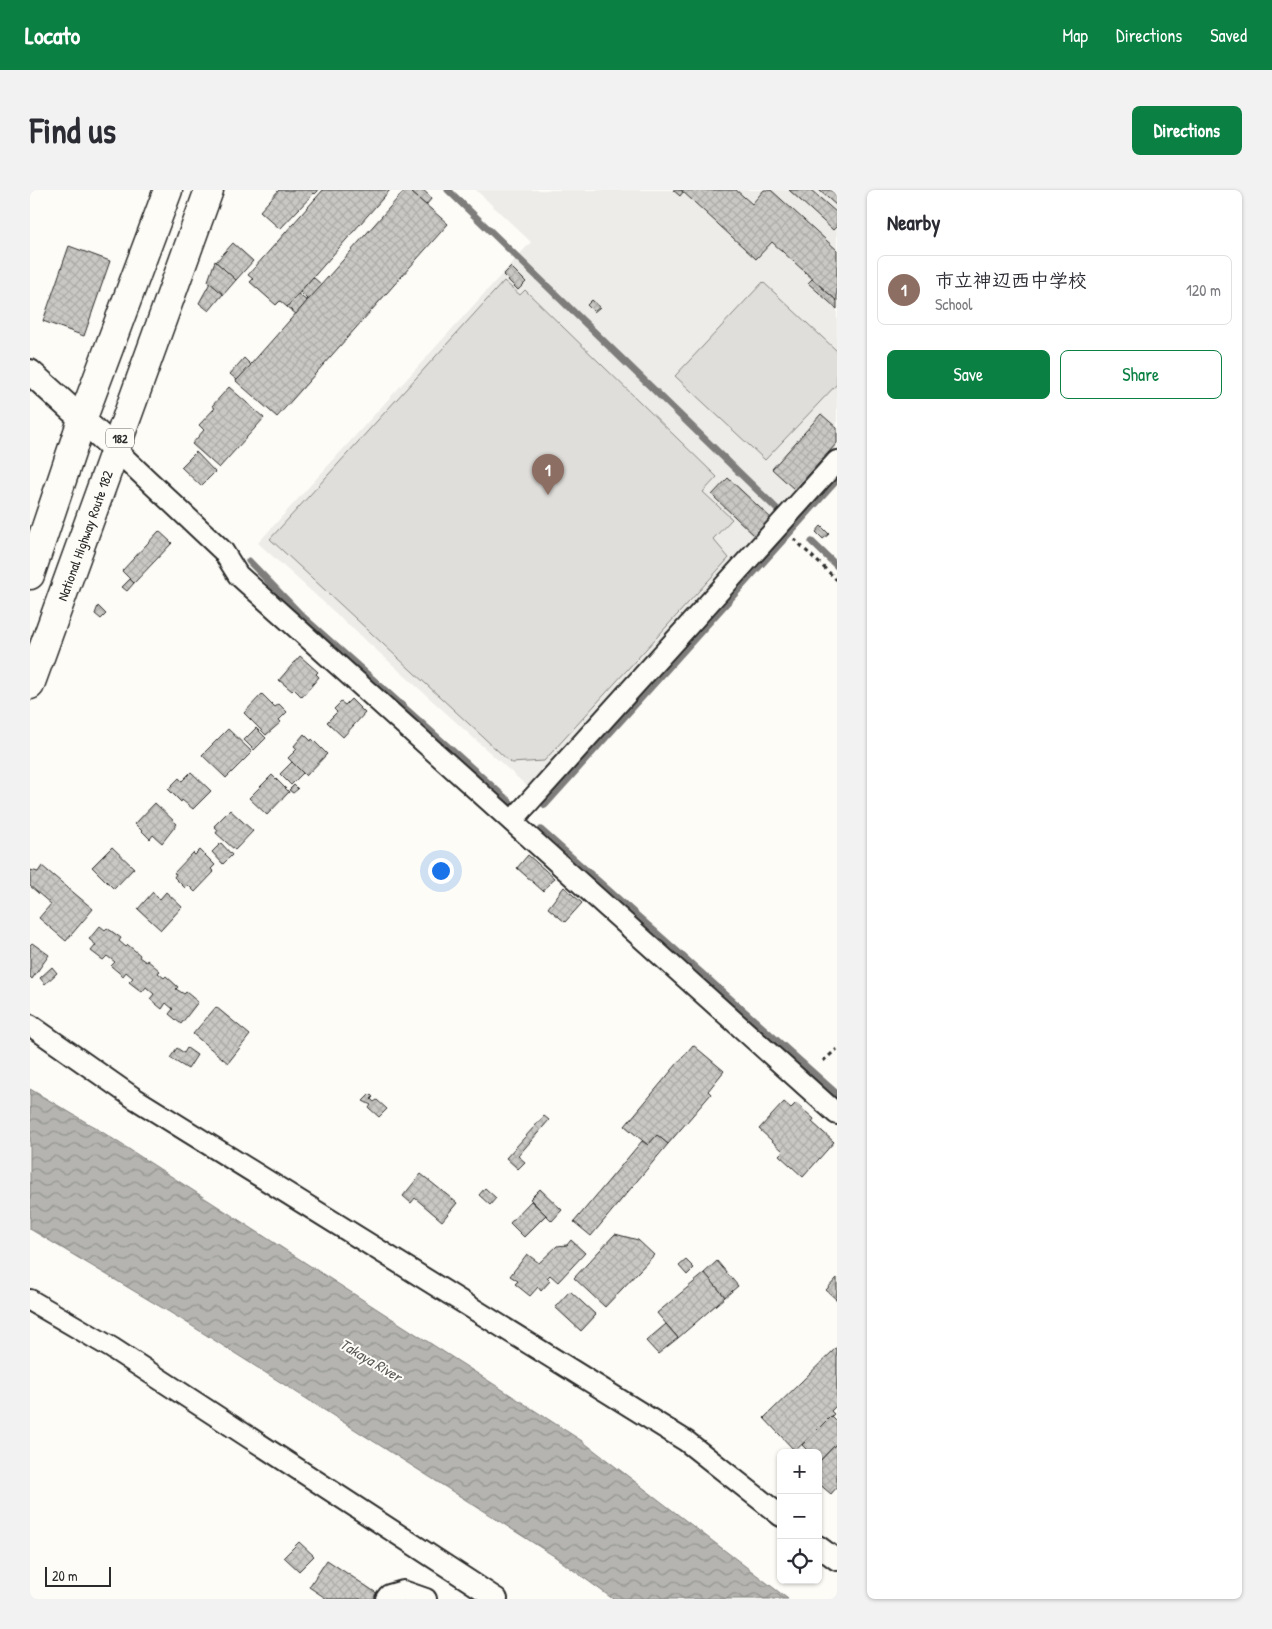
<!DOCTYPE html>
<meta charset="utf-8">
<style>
:root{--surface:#fff;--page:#f2f2f3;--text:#2b2b33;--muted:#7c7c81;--line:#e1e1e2;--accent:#0b8043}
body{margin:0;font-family:"Patrick Hand","Klee One",sans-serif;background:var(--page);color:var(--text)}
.controls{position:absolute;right:15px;bottom:15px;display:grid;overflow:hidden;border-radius:8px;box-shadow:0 1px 4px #0004}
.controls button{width:45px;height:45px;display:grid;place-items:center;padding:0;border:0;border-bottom:1px solid var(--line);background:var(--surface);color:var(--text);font:25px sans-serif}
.scale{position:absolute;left:15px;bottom:12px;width:66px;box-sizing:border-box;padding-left:5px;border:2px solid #2b2b2b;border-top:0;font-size:14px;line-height:18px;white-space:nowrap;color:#2b2b2b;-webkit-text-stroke:4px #fdfcf7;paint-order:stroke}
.you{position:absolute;left:410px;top:680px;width:18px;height:18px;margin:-12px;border:4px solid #fff;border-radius:50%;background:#1a73e8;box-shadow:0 0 0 8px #1a73e833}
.badge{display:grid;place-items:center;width:32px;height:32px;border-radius:50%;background:var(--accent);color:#fff;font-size:16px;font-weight:700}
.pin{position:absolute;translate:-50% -41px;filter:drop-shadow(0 1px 2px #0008)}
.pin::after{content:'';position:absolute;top:26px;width:18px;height:15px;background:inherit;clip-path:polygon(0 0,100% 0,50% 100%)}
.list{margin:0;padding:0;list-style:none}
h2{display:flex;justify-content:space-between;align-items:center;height:65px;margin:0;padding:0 20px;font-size:21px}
h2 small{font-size:16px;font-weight:400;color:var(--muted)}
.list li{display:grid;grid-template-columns:32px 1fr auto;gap:15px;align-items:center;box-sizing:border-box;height:70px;margin:0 10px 10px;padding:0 10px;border:1px solid var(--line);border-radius:8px}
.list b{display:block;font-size:19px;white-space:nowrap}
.list p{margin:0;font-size:16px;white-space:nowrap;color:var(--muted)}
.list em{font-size:16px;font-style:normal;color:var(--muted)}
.actions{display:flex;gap:10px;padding:15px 20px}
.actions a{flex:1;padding:11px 0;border:1px solid var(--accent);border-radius:8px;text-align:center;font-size:18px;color:var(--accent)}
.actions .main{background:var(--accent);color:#fff}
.icon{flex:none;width:28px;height:28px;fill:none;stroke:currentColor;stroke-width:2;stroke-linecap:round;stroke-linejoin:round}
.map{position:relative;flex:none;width:807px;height:1409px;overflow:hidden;border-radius:8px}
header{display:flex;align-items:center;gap:30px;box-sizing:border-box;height:70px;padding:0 25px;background:var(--accent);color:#fff}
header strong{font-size:24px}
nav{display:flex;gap:28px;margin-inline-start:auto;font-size:18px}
.intro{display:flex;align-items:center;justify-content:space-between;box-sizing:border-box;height:120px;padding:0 30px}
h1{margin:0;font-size:35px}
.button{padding:12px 22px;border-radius:8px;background:var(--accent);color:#fff;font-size:18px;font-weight:700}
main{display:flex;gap:30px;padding:0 30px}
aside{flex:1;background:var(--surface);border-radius:8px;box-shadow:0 1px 4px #0004}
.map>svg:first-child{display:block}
</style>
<header>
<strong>Locato</strong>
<nav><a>Map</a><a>Directions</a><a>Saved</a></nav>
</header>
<div class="intro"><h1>Find us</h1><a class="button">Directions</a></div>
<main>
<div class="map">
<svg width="807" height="1409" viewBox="0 0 807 1409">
<defs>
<pattern id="water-waves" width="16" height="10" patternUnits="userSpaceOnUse" patternTransform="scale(1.25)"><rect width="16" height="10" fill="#b5b4b1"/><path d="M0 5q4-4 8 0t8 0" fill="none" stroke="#939390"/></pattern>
<pattern id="building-cross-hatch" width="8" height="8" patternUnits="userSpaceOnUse" patternTransform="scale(1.25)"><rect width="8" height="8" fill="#c9c8c4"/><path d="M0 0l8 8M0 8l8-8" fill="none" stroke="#adaca9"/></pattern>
</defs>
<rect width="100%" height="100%" fill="#fdfcf7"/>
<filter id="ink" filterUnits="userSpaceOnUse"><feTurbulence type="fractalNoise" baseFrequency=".02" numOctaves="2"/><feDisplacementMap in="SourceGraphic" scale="10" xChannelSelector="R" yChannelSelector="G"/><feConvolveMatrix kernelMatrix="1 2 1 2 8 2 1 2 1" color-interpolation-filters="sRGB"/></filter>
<g filter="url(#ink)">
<!-- built -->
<path fill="#edece8" d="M446,0H807V257L499,598L228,353L501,52Z"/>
<!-- pitch -->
<g fill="#dfdeda" stroke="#858482">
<path d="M474,91L490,105L495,100L687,287L673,302L702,329L683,349L699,368L514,571L481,573L240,349Z"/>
<path d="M733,92L807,161V194L735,270L645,186Z"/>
</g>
<!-- water -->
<path fill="url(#water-waves)" stroke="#7e7d7b" d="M0,899L66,938L552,1251L758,1409H583L524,1366L151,1129L0,1039Z"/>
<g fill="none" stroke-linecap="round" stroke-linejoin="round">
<!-- stream -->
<g stroke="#7e7d7b" stroke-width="7">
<path d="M418,0L750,322"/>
<path d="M782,352L807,376"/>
<path d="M219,371L271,425L483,615"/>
<path d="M515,615L807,290"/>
<path d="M511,640L807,904"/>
</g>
</g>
<!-- building -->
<g fill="url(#building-cross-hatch)" stroke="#2b2b2b">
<path d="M249,0H289L285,4L284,3L250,39L230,21Z"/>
<path d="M293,0H360L257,117L250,111L246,115L220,92L223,89L218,85Z"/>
<path d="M375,0H379L418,34L247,227L206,191Z"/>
<path d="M385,0H393L402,8L396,15L382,3Z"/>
<path d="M643,0H651L653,2L650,6Z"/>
<path d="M651,0H706L722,14L734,0H741L807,60V111L742,52L726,69Z"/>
<path d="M759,0H781L807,23V36L803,40Z"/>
<path d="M789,0H807V16Z"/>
<path d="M203,53L223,71L206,90L186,72Z"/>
<path d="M39,56L80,71L54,146L13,131Z"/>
<path d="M185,71L206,90L193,105L178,91Z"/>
<path d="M481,77L496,92L488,100L473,85Z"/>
<path d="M283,87L292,95L278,110L270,102Z"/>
<path d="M782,89L807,111V119L778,93Z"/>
<path d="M180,93L193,104L179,121L169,113Z"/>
<path d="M268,104L277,111L266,124L257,117Z"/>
<path d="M562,110L570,117L564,122L557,115Z"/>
<path d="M214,168L221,175L207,190L200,184Z"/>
<path d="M199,197L234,228L189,278L162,254L174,240L169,235L185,218L182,216Z"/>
<path d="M791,224L807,238V253L765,300L742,279Z"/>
<path d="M166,262L185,282L171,296L151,277Z"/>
<path d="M698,288L743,330L726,347L682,305Z"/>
<path d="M791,336L799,344L793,349L786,342Z"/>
<path d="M129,341L142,353L104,393L92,381Z"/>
<path d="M100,389L104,393L97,401L92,397Z"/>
<path d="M68,416L76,424L71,429L65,424Z"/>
<path d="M270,466L288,482L286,484L289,487L272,507L264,499L262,501L249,490Z"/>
<path d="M232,504L245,517L249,514L257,522L249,530L251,532L236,545L214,523Z"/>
<path d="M321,509L335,523L313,547L297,532L307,522L304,519L311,512L315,515Z"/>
<path d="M226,538L236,548L224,560L214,550Z"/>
<path d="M198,539L222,562L196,588L172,565Z"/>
<path d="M274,544L281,551L282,549L297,564L276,586L258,568L267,559L264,556Z"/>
<path d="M262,572L273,583L261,595L250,584Z"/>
<path d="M161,582L181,601L163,619L152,610L151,612L138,599L149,588L152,591Z"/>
<path d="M242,585L259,602L237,625L219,608Z"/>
<path d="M264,595L268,599L263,603L259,600Z"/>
<path d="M125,613L147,634L132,653L123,645L120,649L105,634Z"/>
<path d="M200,620L223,641L205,660L186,643L188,640L184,636Z"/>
<path d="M191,653L202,665L193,674L182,662Z"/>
<path d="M82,657L104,678L84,699L62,677Z"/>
<path d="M170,660L185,675L181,679L184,682L165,702L158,695L155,698L144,687L146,684L144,683L163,663L165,665Z"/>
<path d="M498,665L524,688L513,701L487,678Z"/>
<path d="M12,676L63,719L36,751L9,728L21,714L0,696V680L8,682Z"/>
<path d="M534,697L552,713L535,732L518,718Z"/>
<path d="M123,702L130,709L136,702L152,717L131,740L108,719Z"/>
<path d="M70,736L75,740L77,738L91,748L89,751L96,757L98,755L110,765L109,767L116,772L117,770L130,781L128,783L134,788L136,786L148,797L146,799L154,804L156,802L168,812L151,834L139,824L143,819L136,813L132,819L120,809L124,804L116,797L112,802L99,792L103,788L96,782L93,786L81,776L85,772L77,766L73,770L61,761L66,755L59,749Z"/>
<path d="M2,753L19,765L2,789L0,787V755Z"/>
<path d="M22,777L27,783L15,794L10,788Z"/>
<path d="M186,817L220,845L198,873L163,844Z"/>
<path d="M663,855L694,881L678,901L681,904L638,954L627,945L618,955L595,936Z"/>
<path d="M147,858L154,863L157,858L167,865L158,879L140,868Z"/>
<path d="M340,904L343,907L341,909L344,912L347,910L357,919L349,927L339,918L341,915L333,911Z"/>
<path d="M754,912L761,918L766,913L784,929L782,932L804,952L773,987L749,965L753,961L729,939Z"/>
<path d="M514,926L519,930L488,966L495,972L488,979L476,968Z"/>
<path d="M627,945L638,954L561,1046L544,1032L612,951L618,955Z"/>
<path d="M391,984L427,1013L412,1031L385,1008L381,1013L373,1006Z"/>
<path d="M455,998L466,1008L460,1015L449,1005Z"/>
<path d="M510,999L532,1020L522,1031L500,1009Z"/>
<path d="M501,1011L516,1025L494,1047L480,1033Z"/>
<path d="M585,1044L608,1050L624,1065L575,1117L544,1088Z"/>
<path d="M541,1050L555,1063L528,1092L520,1085L517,1088L520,1091L511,1101L508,1097L500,1106L485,1094L488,1091L480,1086L497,1064L509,1073L527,1056L537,1055Z"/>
<path d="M656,1070L664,1078L657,1085L649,1076Z"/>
<path d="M687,1071L708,1096L695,1107L674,1083Z"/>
<path d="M675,1083L695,1107L648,1148L627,1123Z"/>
<path d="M807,1088V1110L796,1100Z"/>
<path d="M540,1101L566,1125L551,1141L525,1117Z"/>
<path d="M636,1134L648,1148L628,1164L616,1151Z"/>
<path d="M807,1157V1215L801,1221L804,1224L765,1261L734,1228Z"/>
<path d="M801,1226L807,1232V1253L789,1272L788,1263H780L772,1255Z"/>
<path d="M807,1253V1297L801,1304L788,1293V1273Z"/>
<path d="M269,1352L284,1366L269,1381L254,1367Z"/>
<path d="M297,1370L348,1404L345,1409H297L279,1397Z"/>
</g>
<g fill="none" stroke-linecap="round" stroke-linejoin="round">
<defs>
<g id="minor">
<path d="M86,260L193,361L208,385L807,924"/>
<path d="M482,631L807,271"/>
<path d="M0,835L104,908L656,1251L751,1326"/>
<path d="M0,1110L82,1158L467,1409"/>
<path d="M788,1356L807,1370"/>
<path d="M356,1409L359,1405L373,1401L396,1409"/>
</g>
<path id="tertiary" d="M0,182L86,260"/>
<g id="trunk">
<path d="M0,385L52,230L138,0"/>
<path id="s1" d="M0,495L179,0"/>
</g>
</defs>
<!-- minor casing -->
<use href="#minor" stroke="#2b2b2b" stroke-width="24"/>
<!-- tertiary casing -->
<use href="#tertiary" stroke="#2b2b2b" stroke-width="28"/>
<!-- trunk casing -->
<use href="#trunk" stroke="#2b2b2b" stroke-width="31"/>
<!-- path -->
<g stroke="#2b2b2b" stroke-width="3" stroke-dasharray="4 4" stroke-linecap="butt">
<path d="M764,349L807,390"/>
<path d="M793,871L807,859"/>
</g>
<!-- minor -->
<use href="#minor" stroke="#fdfcf7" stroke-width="20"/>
<!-- tertiary -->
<use href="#tertiary" stroke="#fdfcf7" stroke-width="24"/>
<!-- trunk -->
<use href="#trunk" stroke="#fdfcf7" stroke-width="28"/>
</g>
</g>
<g text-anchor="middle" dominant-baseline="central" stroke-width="4" stroke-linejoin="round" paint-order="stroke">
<!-- shield labels -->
<rect fill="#fdfcf7" stroke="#6a6a68" stroke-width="1" x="76" y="238.5" width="28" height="19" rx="4"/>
<g font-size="12" font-weight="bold" fill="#2b2b2b">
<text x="90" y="248">182</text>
</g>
<!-- street labels -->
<g font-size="14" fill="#2b2b2b" stroke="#fdfcf7">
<text stroke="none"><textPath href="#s1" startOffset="159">National Highway Route 182</textPath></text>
</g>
<!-- water labels -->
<g font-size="15" font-style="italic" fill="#5b5b5a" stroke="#fdfcf7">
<text transform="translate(341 1170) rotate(31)">Takaya River</text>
</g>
</g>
</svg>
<div class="controls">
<button>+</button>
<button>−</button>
<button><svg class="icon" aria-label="locate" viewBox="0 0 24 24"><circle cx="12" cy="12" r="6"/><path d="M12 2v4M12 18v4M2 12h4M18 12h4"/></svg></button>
</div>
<div class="scale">20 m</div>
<div class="you"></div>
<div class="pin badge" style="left:518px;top:305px;background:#8d6e63">1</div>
</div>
<aside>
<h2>Nearby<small></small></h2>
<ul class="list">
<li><span class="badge" style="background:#8d6e63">1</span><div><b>市立神辺西中学校</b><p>School</p></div><em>120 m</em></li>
</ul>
<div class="actions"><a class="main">Save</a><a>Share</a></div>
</aside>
</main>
